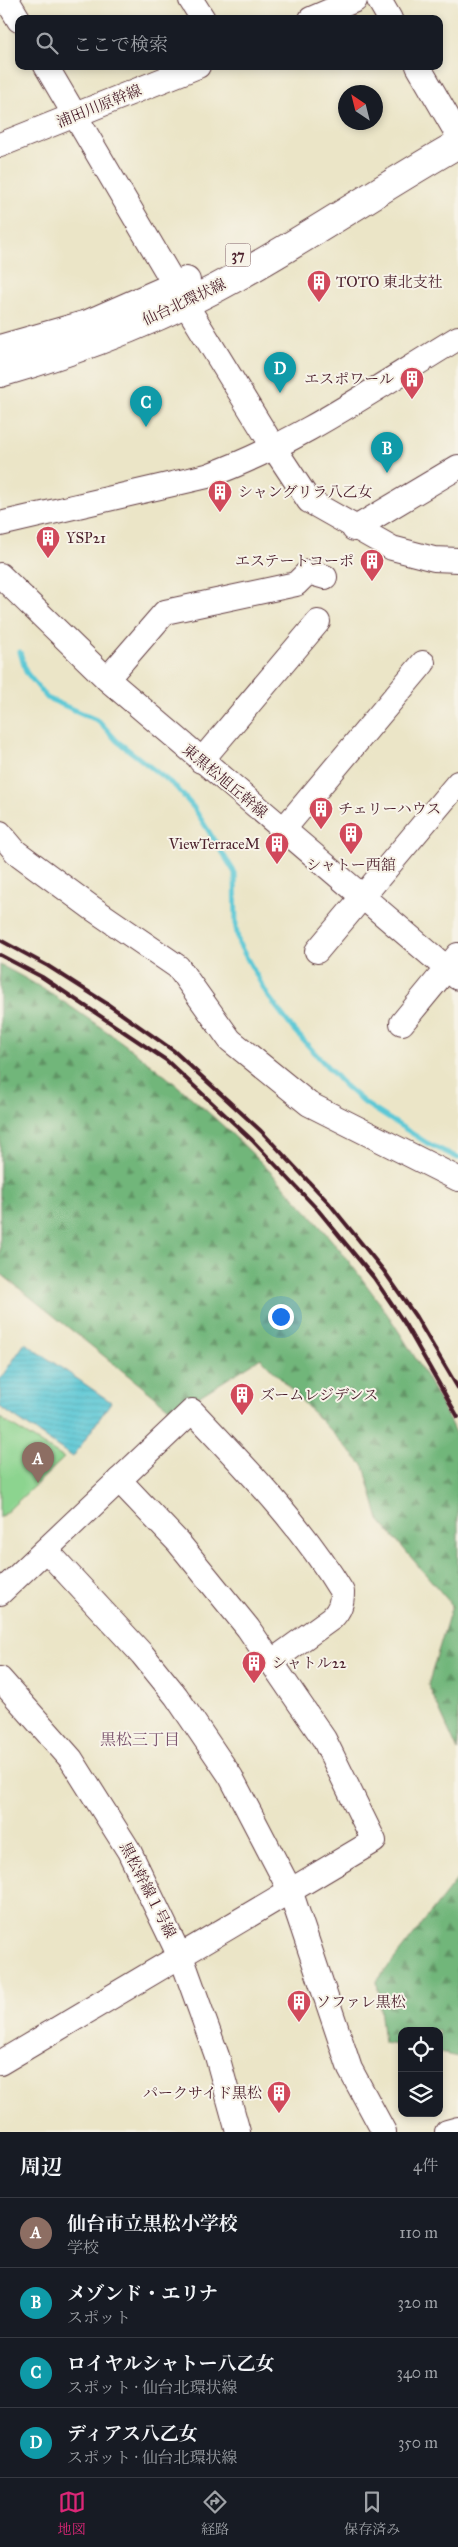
<!DOCTYPE html>
<html lang="ja">
<meta charset="utf-8">
<style>
:root{--surface:#171b24;--page:#242831;--text:#f1f3f6;--muted:#9ea1a6;--line:#363941;--accent:#db2777}
body{margin:0;font-family:"IM FELL Great Primer","Noto Serif JP",serif;background:var(--page);color:var(--text)}
.controls{position:absolute;right:15px;bottom:15px;display:grid;overflow:hidden;border-radius:10px;box-shadow:0 2px 8px #0003}
.controls button{width:45px;height:45px;display:grid;place-items:center;padding:0;border:0;border-bottom:1px solid var(--line);background:var(--surface);color:var(--text);font:25px sans-serif}
.compass{position:absolute;left:338px;top:85px;width:45px;height:45px;border-radius:50%;background:var(--surface);box-shadow:0 2px 8px #0003;rotate:325deg}
.you{position:absolute;left:280px;top:1316px;width:18px;height:18px;margin:-12px;border:4px solid #fff;border-radius:50%;background:#1a73e8;box-shadow:0 0 0 8px #1a73e833}
.badge{display:grid;place-items:center;width:32px;height:32px;border-radius:50%;background:var(--accent);color:#fff;font-size:16px;font-weight:700}
.pin{position:absolute;translate:-50% -41px;filter:drop-shadow(0 1px 2px #0008)}
.pin::after{content:'';position:absolute;top:26px;width:18px;height:15px;background:inherit;clip-path:polygon(0 0,100% 0,50% 100%)}
.list{margin:0;padding:0;list-style:none}
h2{display:flex;justify-content:space-between;align-items:center;height:65px;margin:0;padding:0 20px;font-size:21px}
h2 small{font-size:16px;font-weight:400;color:var(--muted)}
.list li{display:grid;grid-template-columns:32px 1fr auto;gap:15px;align-items:center;box-sizing:border-box;height:70px;padding:0 20px;border-top:1px solid var(--line)}
.list b{display:block;font-size:19px;white-space:nowrap}
.list p{margin:0;font-size:16px;white-space:nowrap;color:var(--muted)}
.list em{font-size:16px;font-style:normal;color:var(--muted)}
.icon{flex:none;width:28px;height:28px;fill:none;stroke:currentColor;stroke-width:2;stroke-linecap:round;stroke-linejoin:round}
.map{position:relative;flex:none;width:458px;height:2132px;overflow:hidden}
.search{position:absolute;background:var(--surface);box-shadow:0 2px 8px #0003;left:15px;right:15px;top:15px;height:55px;display:flex;align-items:center;gap:12px;box-sizing:border-box;padding:0 18px;border-radius:10px;color:var(--muted);font-size:19px}
.sheet{height:345px;background:var(--surface)}
nav{display:flex;justify-content:space-around;align-items:center;box-sizing:border-box;height:70px;border-top:1px solid var(--line);background:var(--surface);font-size:14px;color:var(--muted)}
nav a{display:grid;justify-items:center;gap:2px}
nav .on{color:var(--accent)}
.map>svg:first-child{display:block}
</style>
<div class="map">
<svg width="458" height="2132" viewBox="0 0 458 2132">
<defs>
<pattern id="forest-firs" width="22" height="20" patternUnits="userSpaceOnUse" patternTransform="scale(1.25)"><rect width="22" height="20" fill="#71b67a"/><path d="M5 1l3.5 6h-7zM16 11l3.5 6h-7z" fill="#5f9364"/></pattern>
<pattern id="water-rules" width="6" height="5" patternUnits="userSpaceOnUse" patternTransform="scale(1.25)"><rect width="6" height="5" fill="#5cc8d5"/><path d="M0 2.5h6" fill="none" stroke="#52abb7"/></pattern>
</defs>
<rect width="100%" height="100%" fill="#f7f3e8"/>
<filter id="ink" filterUnits="userSpaceOnUse"><feTurbulence type="fractalNoise" baseFrequency=".02" numOctaves="2"/><feDisplacementMap in="SourceGraphic" scale="10" xChannelSelector="R" yChannelSelector="G"/><feConvolveMatrix kernelMatrix="1 2 1 2 8 2 1 2 1" color-interpolation-filters="sRGB"/></filter>
<filter id="wash" filterUnits="userSpaceOnUse"><feTurbulence type="fractalNoise" baseFrequency=".0096" numOctaves="4" result="noise"/><feDisplacementMap in="SourceGraphic" scale="20" xChannelSelector="R" yChannelSelector="G"/><feGaussianBlur stdDeviation="1.12" result="paint"/><feColorMatrix in="noise" values="0 0 0 0 0 0 0 0 0 0 0 0 0 0 0 0 0 1.4 0 .05"/><feComposite in="paint" operator="in"/></filter>
<g filter="url(#wash)">
<rect width="100%" height="100%" fill="#ebe5c7"/>
<!-- forest -->
<g fill="url(#forest-firs)" stroke="#5e6a52">
<path d="M0,965C41,985 74,1009 112,1035C252,1136 386,1280 458,1439V1751L428,1685L452,1605L379,1520L364,1466L261,1358L174,1412L0,1273Z"/>
<path d="M458,1878V2057L439,2053V2031H402V2046L384,2043L377,1981Z"/>
</g>
<!-- garden -->
<path fill="#8cd48f" stroke="#6b7a5d" d="M0,1418L64,1458L0,1518Z"/>
<!-- water -->
<path fill="url(#water-rules)" stroke="#537480" d="M25,1343L111,1402L73,1457L0,1407V1379Z"/>
<g fill="none" stroke-linecap="round" stroke-linejoin="round">
<!-- stream -->
<path stroke="#5cc8d5" stroke-width="5" d="M20,652L26,672L47,698L99,721L117,741L176,787L194,808L235,873L236,928L239,944L268,996L293,1029L344,1085L366,1104L427,1143L458,1158"/>
</g>
</g>
<g filter="url(#ink)">
<g fill="none" stroke-linecap="round" stroke-linejoin="round">
<defs>
<g id="minor">
<path d="M7,0L19,20"/>
<path d="M191,0L203,19"/>
<path d="M379,0L390,19"/>
<path d="M311,19L355,0"/>
<path d="M46,66L176,287"/>
<path d="M418,66L458,135"/>
<path d="M0,145L198,66"/>
<path d="M185,303L274,448L309,501L392,548L434,559L458,560"/>
<path d="M0,524L207,476C297,444 377,387 458,338"/>
<path d="M354,529L458,467"/>
<path d="M0,575L107,679L458,978"/>
<path d="M107,679L165,612L296,584L308,572L325,577"/>
<path d="M201,761L318,622"/>
<path d="M283,830L423,663"/>
<path d="M0,833L16,852L92,908L178,967L230,1040L309,1104L458,1179"/>
<path d="M317,951L458,783"/>
<path d="M402,1023L458,955"/>
<path d="M46,1550L142,1654L176,1696L231,1777L290,1890L350,2069L384,2132"/>
<path d="M0,1593L192,1411C246,1468 301,1524 342,1592C342,1603 340,1610 332,1618L271,1662"/>
<path d="M0,1679L71,1759L129,1851L185,1967L217,2056L238,2132"/>
<path d="M0,2063L374,1841L324,1739L248,1628L178,1542L119,1480"/>
<path d="M447,2132L458,2129"/>
</g>
<g id="major">
<path d="M0,349L88,324L186,281"/>
<path d="M0,373C84,349 168,316 244,273C317,232 386,185 458,144"/>
</g>
</defs>
<!-- minor casing -->
<use href="#minor" stroke="#623d42" stroke-width="26"/>
<!-- major casing -->
<use href="#major" stroke="#623d42" stroke-width="30"/>
<!-- minor -->
<use href="#minor" stroke="#fff" stroke-width="24"/>
<!-- major -->
<use href="#major" stroke="#fff" stroke-width="28"/>
<!-- rail -->
<g stroke="#4a1f2b" stroke-width="4">
<path d="M0,940L48,966L106,1003L174,1051L261,1131L328,1202L384,1271L416,1317L458,1388"/>
<path d="M0,955L42,977L166,1060L252,1140L318,1210L374,1278L405,1324L458,1417"/>
</g>
</g>
</g>
<!-- icons -->
<defs>
<symbol id="building-pin" viewBox="-11 -11 22 30"><path d="M0 17L-7.5 6A9.5 9.5 0 1 1 7.5 6Z" fill="#d1495b" stroke="#f7f3e8"/><path d="M-4-6H4V6H1V3H-1V6H-4ZM-2.5-4.3h1.7v1.8h-1.7ZM.8-4.3h1.7v1.8H.8ZM-2.5-1h1.7V.8h-1.7ZM.8-1h1.7V.8H.8Z" fill="#fff"/></symbol>
</defs>
<g fill-rule="evenodd">
<use href="#building-pin" x="305" y="268" width="28" height="38"/>
<use href="#building-pin" x="398" y="365" width="28" height="38"/>
<use href="#building-pin" x="206" y="478" width="28" height="38"/>
<use href="#building-pin" x="34" y="524" width="28" height="38"/>
<use href="#building-pin" x="358" y="547" width="28" height="38"/>
<use href="#building-pin" x="307" y="795" width="28" height="38"/>
<use href="#building-pin" x="337" y="820" width="28" height="38"/>
<use href="#building-pin" x="263" y="830" width="28" height="38"/>
<use href="#building-pin" x="228" y="1381" width="28" height="38"/>
<use href="#building-pin" x="240" y="1649" width="28" height="38"/>
<use href="#building-pin" x="285" y="1988" width="28" height="38"/>
<use href="#building-pin" x="265" y="2079" width="28" height="38"/>
</g>
<g text-anchor="middle" dominant-baseline="central" stroke-width="4" stroke-linejoin="round" paint-order="stroke">
<!-- shield labels -->
<rect fill="#f7f3e8" stroke="#7e5f64" stroke-width="1" x="225.5" y="243.5" width="25" height="23" rx="4"/>
<g font-size="14" font-weight="bold" fill="#4a1f2b">
<text x="238" y="255">37</text>
</g>
<!-- street labels -->
<g font-size="15" fill="#4a1f2b" stroke="#f7f3e8">
<text transform="translate(99 106) rotate(-22)">浦田川原幹線</text>
<text transform="translate(184 302) rotate(-25)">仙台北環状線</text>
<text transform="translate(225 781) rotate(40)">東黒松旭丘幹線</text>
<text transform="translate(148 1890) rotate(63)">黒松幹線１号線</text>
</g>
<!-- poi labels -->
<g font-size="15" fill="#4a1f2b" stroke="#f7f3e8" text-anchor="start">
<text x="336" y="282">TOTO 東北支社</text>
<text x="394" y="379" text-anchor="end">エスポワール</text>
<text x="238" y="492">シャングリラ八乙女</text>
<text x="66" y="538">YSP21</text>
<text x="354" y="561" text-anchor="end">エステートコーポ</text>
<text x="338" y="809">チェリーハウス</text>
<text x="260" y="844" text-anchor="end">ViewTerraceM</text>
<text x="351" y="865" text-anchor="middle">シャトー西舘</text>
<text x="260" y="1395">ズームレジデンス</text>
<text x="272" y="1663">シャトル22</text>
<text x="316" y="2002">ソファレ黒松</text>
<text x="262" y="2093" text-anchor="end">パークサイド黒松</text>
</g>
<!-- neighbourhood labels -->
<g font-size="16" fill="#7a526d" stroke="#f7f3e8">
<text x="140" y="1739">黒松三丁目</text>
</g>
</g>
</svg>
<div class="controls">
<button><svg class="icon" aria-label="locate" viewBox="0 0 24 24"><circle cx="12" cy="12" r="6"/><path d="M12 2v4M12 18v4M2 12h4M18 12h4"/></svg></button>
<button><svg class="icon" aria-label="layers" viewBox="0 0 24 24"><path d="M12 4l9 5-9 5-9-5zM3 14l9 5 9-5"/></svg></button>
</div>
<svg class="compass" viewBox="-18 -18 36 36"><path d="M0-13l5 13h-10z" fill="#e53935"/><path d="M0 13l5-13h-10z" fill="#9ea1a6"/></svg>
<div class="you"></div>
<div class="pin badge" style="left:38px;top:1483px;background:#8d6e63">A</div>
<div class="pin badge" style="left:387px;top:473px;background:#0f9aa8">B</div>
<div class="pin badge" style="left:146px;top:427px;background:#0f9aa8">C</div>
<div class="pin badge" style="left:280px;top:393px;background:#0f9aa8">D</div>
<div class="search"><svg class="icon" aria-label="search" viewBox="0 0 24 24"><circle cx="10" cy="10" r="6"/><path d="M15 15l6 6"/></svg>ここで検索</div>
</div>
<section class="sheet">
<h2>周辺<small>4件</small></h2>
<ul class="list">
<li><span class="badge" style="background:#8d6e63">A</span><div><b>仙台市立黒松小学校</b><p>学校</p></div><em>110 m</em></li>
<li><span class="badge" style="background:#0f9aa8">B</span><div><b>メゾンド・エリナ</b><p>スポット</p></div><em>320 m</em></li>
<li><span class="badge" style="background:#0f9aa8">C</span><div><b>ロイヤルシャトー八乙女</b><p>スポット · 仙台北環状線</p></div><em>340 m</em></li>
<li><span class="badge" style="background:#0f9aa8">D</span><div><b>ディアス八乙女</b><p>スポット · 仙台北環状線</p></div><em>350 m</em></li>
</ul>
</section>
<nav>
<a class="on"><svg class="icon" aria-label="map" viewBox="0 0 24 24"><path d="M3 6l6-2 6 2 6-2v14l-6 2-6-2-6 2zM9 4v14M15 6v14"/></svg>地図</a>
<a><svg class="icon" aria-label="directions" viewBox="0 0 24 24"><path d="M12 3l9 9-9 9-9-9zM9 14v-3h6M13 9l2 2-2 2"/></svg>経路</a>
<a><svg class="icon" aria-label="saved" viewBox="0 0 24 24"><path d="M7 4h10v16l-5-4-5 4z"/></svg>保存済み</a>
</nav>
